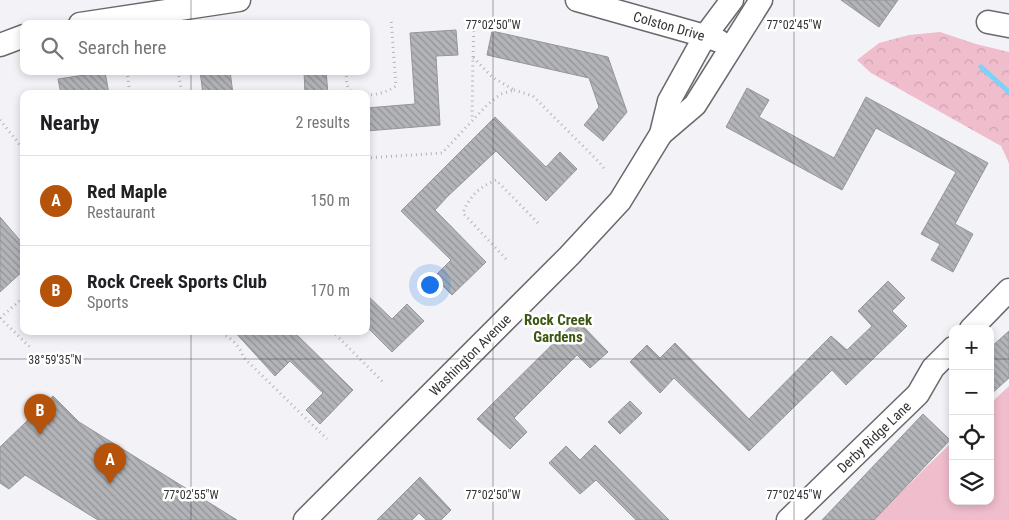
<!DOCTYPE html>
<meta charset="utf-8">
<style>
:root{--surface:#fff;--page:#f2f2f2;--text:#202124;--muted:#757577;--line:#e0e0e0;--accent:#b45309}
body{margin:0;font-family:"Roboto Condensed",sans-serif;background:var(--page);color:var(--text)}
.controls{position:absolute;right:15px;bottom:15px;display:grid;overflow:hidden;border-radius:10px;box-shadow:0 2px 8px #0003}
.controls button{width:45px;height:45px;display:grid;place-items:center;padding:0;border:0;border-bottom:1px solid var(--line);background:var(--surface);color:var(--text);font:25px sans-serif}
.you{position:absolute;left:429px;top:284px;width:18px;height:18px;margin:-12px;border:4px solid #fff;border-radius:50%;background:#1a73e8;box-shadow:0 0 0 8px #1a73e833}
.badge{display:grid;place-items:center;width:32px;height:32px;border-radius:50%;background:var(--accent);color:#fff;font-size:16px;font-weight:700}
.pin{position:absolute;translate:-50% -41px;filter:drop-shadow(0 1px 2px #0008)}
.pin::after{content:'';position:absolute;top:26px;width:18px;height:15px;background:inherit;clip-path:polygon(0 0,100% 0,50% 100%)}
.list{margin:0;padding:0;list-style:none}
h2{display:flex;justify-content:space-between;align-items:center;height:65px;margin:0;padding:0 20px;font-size:21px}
h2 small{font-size:16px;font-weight:400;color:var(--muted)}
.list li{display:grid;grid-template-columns:32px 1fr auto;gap:15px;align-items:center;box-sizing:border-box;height:90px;padding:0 20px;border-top:1px solid var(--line)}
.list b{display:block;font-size:19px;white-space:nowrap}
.list p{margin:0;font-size:16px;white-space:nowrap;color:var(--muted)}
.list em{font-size:16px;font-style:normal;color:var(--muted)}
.icon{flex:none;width:28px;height:28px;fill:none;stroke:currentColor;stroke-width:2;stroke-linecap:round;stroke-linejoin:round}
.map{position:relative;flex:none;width:1009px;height:520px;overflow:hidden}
.search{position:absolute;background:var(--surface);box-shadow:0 2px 8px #0003;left:20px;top:20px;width:350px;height:55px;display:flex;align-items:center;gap:12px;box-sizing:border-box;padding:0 18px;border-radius:10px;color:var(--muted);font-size:19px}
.panel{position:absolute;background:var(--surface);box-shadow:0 2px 8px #0003;left:20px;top:90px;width:350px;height:245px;border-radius:10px}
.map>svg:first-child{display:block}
</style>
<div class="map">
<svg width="1009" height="520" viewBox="0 0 1009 520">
<defs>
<pattern id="forest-crowns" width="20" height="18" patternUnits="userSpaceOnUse" patternTransform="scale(1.25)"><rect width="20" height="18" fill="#f0bdcd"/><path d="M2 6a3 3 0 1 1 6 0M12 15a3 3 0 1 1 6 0" fill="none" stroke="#cea3b1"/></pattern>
<pattern id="building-back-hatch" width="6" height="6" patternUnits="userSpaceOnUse" patternTransform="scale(1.25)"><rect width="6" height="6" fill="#b2b4b8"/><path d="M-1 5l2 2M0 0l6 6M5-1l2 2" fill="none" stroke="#929396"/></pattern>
</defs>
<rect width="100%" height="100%" fill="#f3f2f7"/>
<!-- forest -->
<path fill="url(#forest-crowns)" d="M940,32L976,44L1009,52V163L1001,146L871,73L857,60L879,43L909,35Z"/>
<!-- park -->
<path fill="#f0bdcd" d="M1009,386V520H872L953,441V501H990V404Z"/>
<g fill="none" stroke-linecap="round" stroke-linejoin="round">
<!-- stream -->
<path stroke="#7bd3f7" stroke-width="5" d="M981,67L1009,92"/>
</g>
<!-- building -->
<g fill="url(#building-back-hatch)" stroke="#94979a">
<path d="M841,0H898L879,27Z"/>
<path d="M456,30L458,55L436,56L440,125L366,131V108L415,104L410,33Z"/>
<path d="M492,31L608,57L627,112L603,141L584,125L599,107L589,78L487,55Z"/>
<path d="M200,71H230L233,94H203Z"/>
<path d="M304,71H326L328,94H305Z"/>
<path d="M105,72L109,94H61L58,79Z"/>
<path d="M747,88L769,100L759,117L834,158L866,97L988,163L955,224L973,234L953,272L931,260L940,244L921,234L956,172L876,128L842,190L726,127Z"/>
<path d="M495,117L546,167L560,152L577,169L546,201L496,151L448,196L435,210L486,262L452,295L434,277L451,260L401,211Z"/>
<path d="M0,217L24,245V270L0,292Z"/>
<path d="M888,281L905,298L892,311L907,326L846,385L832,370L749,451L674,378L660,393L630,362L647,345L660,358L675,343L749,419L831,336L847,350L872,326L858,311Z"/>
<path d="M366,294L392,319L407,304L424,321L392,352L366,326Z"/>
<path d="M577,320L608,352L590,368L577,355L514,418L527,432L510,449L477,419Z"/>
<path d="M234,331H293L353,390L320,424L306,410L323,393L290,361L275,376Z"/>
<path d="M1009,331V378L990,395V348Z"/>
<path d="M53,396L79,422L237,520H98L25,475L9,489L0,483V447Z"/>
<path d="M630,401L642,413L620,434L608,422Z"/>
<path d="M923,414L950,440L874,520H822Z"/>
<path d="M595,445L669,520H636L596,480L580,494L549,463L566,446L580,460Z"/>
<path d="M420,477L451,510L441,520H426L419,513L412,520H377Z"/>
</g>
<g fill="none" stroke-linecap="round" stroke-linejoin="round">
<defs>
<g id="minor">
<path d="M577,0L705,36L719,41"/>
<path d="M988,22L1009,26"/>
<path d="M80,24L239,0"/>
<path d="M0,45L24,36"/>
<path d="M661,134L695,105L761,0"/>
<path d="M971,329L1009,290"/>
<path d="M305,520L569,256L620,201L661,134L669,101L705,36L732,0"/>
<path d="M788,520L918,394L933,368L953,348"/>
</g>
</defs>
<!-- minor casing -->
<use href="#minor" stroke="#69686c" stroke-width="25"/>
<!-- path -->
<g stroke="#b5b4b8" stroke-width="3" stroke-dasharray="1 4" stroke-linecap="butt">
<path d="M473,57L474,20"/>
<path d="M127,71L130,94"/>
<path d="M178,71L182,94"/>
<path d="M346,71C347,81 345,89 355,94"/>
<path d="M514,90L533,96L600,163L605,170"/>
<path d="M366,95C377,95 387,92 396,86L391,19"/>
<path d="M0,120L24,150"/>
<path d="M366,158L442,153L488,104L501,94L514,90L492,77L473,57L472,119"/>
<path d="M506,259L463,213C469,196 480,187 496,180L540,225"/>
<path d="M0,318L32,349"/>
<path d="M0,318L24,297"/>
<path d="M217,331C228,335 241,346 243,357L327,439"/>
<path d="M332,331L383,382"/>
</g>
<!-- minor -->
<use href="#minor" stroke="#fff" stroke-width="22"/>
</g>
<!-- ticks -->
<path fill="none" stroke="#343335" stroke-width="1" stroke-opacity="0.45" d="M191,0V24M493,0V520M794,0V520M191,71V94M191,331V520M0,359H953M990,359H1009"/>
<g text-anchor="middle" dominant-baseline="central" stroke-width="5" stroke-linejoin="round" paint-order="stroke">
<!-- street labels -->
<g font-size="14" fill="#343335" stroke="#fff">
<text transform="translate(669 26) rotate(16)">Colston Drive</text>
<text transform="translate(470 355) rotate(-45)">Washington Avenue</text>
<text transform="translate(874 437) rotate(-44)">Derby Ridge Lane</text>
</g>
<!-- neighbourhood labels -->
<g font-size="15" font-weight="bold" fill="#3c5711" stroke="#fff">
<text x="558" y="320">Rock Creek<tspan x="558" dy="17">Gardens</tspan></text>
</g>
</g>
<g font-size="12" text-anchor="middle" fill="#343335" stroke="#fff" stroke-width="5" stroke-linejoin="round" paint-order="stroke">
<text x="493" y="29">77°02'50"W</text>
<text x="794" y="29">77°02'45"W</text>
<text x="55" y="364">38°59'35"N</text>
<text x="191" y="499">77°02'55"W</text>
<text x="493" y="499">77°02'50"W</text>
<text x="794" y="499">77°02'45"W</text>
</g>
</svg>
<div class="controls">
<button>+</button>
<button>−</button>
<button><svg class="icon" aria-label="locate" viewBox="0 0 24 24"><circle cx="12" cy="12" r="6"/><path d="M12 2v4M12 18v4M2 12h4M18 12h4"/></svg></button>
<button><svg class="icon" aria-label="layers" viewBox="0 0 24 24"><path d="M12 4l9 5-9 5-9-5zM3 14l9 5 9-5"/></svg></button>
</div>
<div class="you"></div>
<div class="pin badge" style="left:110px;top:484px">A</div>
<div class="pin badge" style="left:40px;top:435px">B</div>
<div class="search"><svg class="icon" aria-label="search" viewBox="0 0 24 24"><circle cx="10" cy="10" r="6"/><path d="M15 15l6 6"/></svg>Search here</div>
<section class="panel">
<h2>Nearby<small>2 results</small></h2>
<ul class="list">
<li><span class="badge">A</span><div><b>Red Maple</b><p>Restaurant</p></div><em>150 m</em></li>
<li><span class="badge">B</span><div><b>Rock Creek Sports Club</b><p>Sports</p></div><em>170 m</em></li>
</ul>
</section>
</div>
